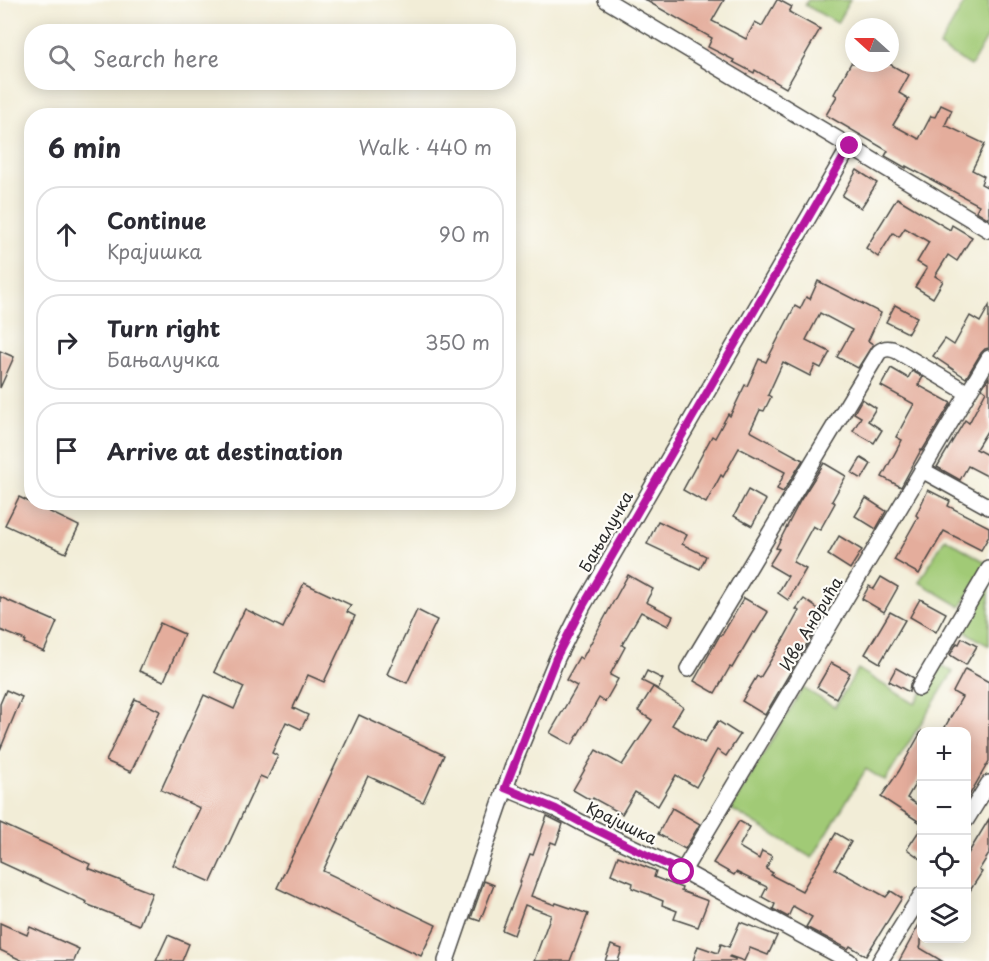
<!DOCTYPE html>
<meta charset="utf-8">
<style>
:root{--surface:#fff;--page:#f2f2f3;--text:#2b2b33;--muted:#7c7c81;--line:#e1e1e2}
body{margin:0;font-family:"Playpen Sans",sans-serif;background:var(--page);color:var(--text)}
.controls{position:absolute;right:18px;bottom:18px;display:grid;overflow:hidden;border-radius:12px;box-shadow:0 3px 15px #0003}
.controls button{width:54px;height:54px;display:grid;place-items:center;padding:0;border:0;border-bottom:2px solid var(--line);background:var(--surface);color:var(--text);font:30px sans-serif}
.compass{position:absolute;left:845px;top:18px;width:54px;height:54px;border-radius:50%;background:var(--surface);box-shadow:0 3px 15px #0003;rotate:291deg}
.stop{position:absolute;width:18px;height:18px;margin:-14px;border:4px solid #b5179e;border-radius:50%;background:#fff}
.stop.end{background:#b5179e;border-color:#fff;box-shadow:0 2px 6px #0008}
.list{margin:0;padding:0;list-style:none}
h2{display:flex;justify-content:space-between;align-items:center;height:78px;margin:0;padding:0 24px;font-size:26px}
h2 small{font-size:20px;font-weight:400;color:var(--muted)}
.list li{display:grid;grid-template-columns:39px 1fr auto;gap:18px;align-items:center;box-sizing:border-box;height:96px;margin:0 12px 12px;padding:0 12px;border:2px solid var(--line);border-radius:24px}
.list b{display:block;font-size:22px;white-space:nowrap}
.list p{margin:0;font-size:20px;white-space:nowrap;color:var(--muted)}
.list em{font-size:20px;font-style:normal;color:var(--muted)}
.icon{flex:none;width:33px;height:33px;fill:none;stroke:currentColor;stroke-width:2;stroke-linecap:round;stroke-linejoin:round}
.map{position:relative;flex:none;width:989px;height:961px;overflow:hidden}
.search{position:absolute;background:var(--surface);box-shadow:0 3px 15px #0003;left:24px;top:24px;width:492px;height:66px;display:flex;align-items:center;gap:15px;box-sizing:border-box;padding:0 21px;border-radius:24px;color:var(--muted);font-size:22px}
.panel{position:absolute;background:var(--surface);box-shadow:0 3px 15px #0003;left:24px;top:108px;width:492px;height:402px;border-radius:24px}
.map>svg:first-child{display:block}
</style>
<div class="map">
<svg width="989" height="961" viewBox="0 0 989 961">
<rect width="100%" height="100%" fill="#fdfcf7"/>
<filter id="ink" filterUnits="userSpaceOnUse"><feTurbulence type="fractalNoise" baseFrequency=".0167" numOctaves="2"/><feDisplacementMap in="SourceGraphic" scale="12" xChannelSelector="R" yChannelSelector="G"/><feConvolveMatrix kernelMatrix="1 2 1 2 8 2 1 2 1" color-interpolation-filters="sRGB"/></filter>
<filter id="wash" filterUnits="userSpaceOnUse"><feTurbulence type="fractalNoise" baseFrequency=".008" numOctaves="4" result="noise"/><feDisplacementMap in="SourceGraphic" scale="24" xChannelSelector="R" yChannelSelector="G"/><feGaussianBlur stdDeviation="1.35" result="paint"/><feColorMatrix in="noise" values="0 0 0 0 0 0 0 0 0 0 0 0 0 0 0 0 0 1.4 0 .05"/><feComposite in="paint" operator="in"/></filter>
<g filter="url(#wash)">
<rect width="100%" height="100%" fill="#f2edd7"/>
<!-- green -->
<g fill="#a1ca76" stroke="#667a50" stroke-width="1.5">
<path d="M808,0H850L837,23L805,5Z"/>
<path d="M966,0H989V34L971,66L939,47Z"/>
<path d="M945,538L987,563L961,607L919,582Z"/>
<path d="M989,572V646L957,627Z"/>
<path d="M940,664L953,672L885,781L866,769L812,858L731,809L803,688L835,707L858,669L915,704Z"/>
</g>
<g id="blocks">
<!-- building -->
<g fill="#e4ad9c">
<path d="M645,0H724L712,21L746,39L755,22L762,26L777,0H779L792,7L789,12L820,29L786,88L755,70L754,73L733,62L734,60L708,47L712,38Z"/>
<path d="M851,63H888L909,75L899,93L909,99L893,125L919,139L931,116L935,117L941,105L952,110L945,125L985,144L972,170L984,176L981,184L989,188V219L976,211L979,205L906,166V168L894,161L885,156L888,151L826,115L837,96L834,94Z"/>
<path d="M857,170L877,183L861,208L842,196Z"/>
<path d="M897,198L950,230L952,225L972,237L957,261L948,255L935,276L943,281L933,298L915,287L927,268L917,262L929,242L905,228L899,237L893,233L878,257L866,248Z"/>
<path d="M818,281L881,313L868,341L873,344L858,368L837,357L852,330L820,313L806,340L830,352L821,368L815,365L810,376L783,362L768,395L771,397L764,411L760,410L750,431L803,460L783,492L777,489L785,472L739,448L723,477L721,475L706,503L683,490L712,436L715,438L728,414L730,416L745,385L747,386L759,359L766,362L795,306L800,309L806,297L810,299Z"/>
<path d="M895,305L917,317L908,333L886,322Z"/>
<path d="M989,306V348L985,349L981,353L966,378L933,356L945,339L954,345L970,316L980,322Z"/>
<path d="M0,351L14,357L0,388Z"/>
<path d="M891,368L908,378L912,371L923,377L918,385L951,403L922,451L921,450L901,487L882,477L902,440L896,437L914,404L881,386Z"/>
<path d="M989,377V428L976,449L989,456V477L968,466L960,480L937,467L965,420L969,423L986,391L982,388Z"/>
<path d="M862,399L876,408L868,421L882,430L874,443L853,431L861,417L854,413Z"/>
<path d="M861,458L871,464L862,479L852,473Z"/>
<path d="M824,463L846,476L832,501L835,503L820,530L813,526L793,562L806,569L788,600L778,593L788,576L769,565L779,549L776,548L800,501Z"/>
<path d="M748,490L766,500L752,526L734,516Z"/>
<path d="M928,490L950,501L948,506L989,527V536L981,550L944,531L919,574L894,560L918,517L916,515Z"/>
<path d="M19,497L79,526L66,553L5,525Z"/>
<path d="M866,498L886,511L876,529L855,516Z"/>
<path d="M658,521L687,535L682,544L706,556L700,569L647,544Z"/>
<path d="M839,536L862,550L850,569L828,555Z"/>
<path d="M628,575L653,589L646,602L673,616L668,626L641,612L622,645L625,647L610,675L618,679L605,702L599,698L572,745L550,733L577,686L566,680L579,657L582,659Z"/>
<path d="M881,577L898,587L884,612L862,599L869,586L874,589Z"/>
<path d="M304,583L351,605L347,612L355,616L324,682L308,675L293,708L308,715L301,729L286,722L272,753L278,756L267,779L260,776L211,882L173,865L200,808L161,790L204,695L234,709L244,687L214,672L245,609L283,628Z"/>
<path d="M0,597L57,622L44,652L24,643L25,640L0,630Z"/>
<path d="M744,598L768,612L755,633L753,632L732,668L730,667L715,693L694,681L720,635H722Z"/>
<path d="M804,599L821,611L809,629L814,632L765,715L742,701L757,676L760,678L783,640L799,611L796,609Z"/>
<path d="M920,599L946,613L936,632L910,617Z"/>
<path d="M417,610L437,620L407,683L387,674Z"/>
<path d="M890,612L905,620L880,663L865,654Z"/>
<path d="M160,623L184,634L164,681L139,671Z"/>
<path d="M962,638L977,646L966,665L950,655L957,643L959,644Z"/>
<path d="M831,663L850,673L836,698L817,687Z"/>
<path d="M896,668L914,678L910,684L909,692L889,681Z"/>
<path d="M965,669L989,682V761L966,801V732H952L945,727L962,697L953,692Z"/>
<path d="M647,671L663,679L658,689L642,681Z"/>
<path d="M653,687L683,707L672,725L704,743L718,721L740,735L726,756L717,750L696,787L676,775L658,806L635,792L622,814L593,798L592,801L573,790L596,750L622,765L652,720L638,711Z"/>
<path d="M6,690L22,697L0,750V704Z"/>
<path d="M135,699L160,711L131,772L106,761Z"/>
<path d="M359,715L444,755L423,802L368,776L323,871L436,925L421,956L277,888Z"/>
<path d="M921,732V774L907,798L921,807V823L881,797L899,771Z"/>
<path d="M672,808L700,824L685,849L658,834Z"/>
<path d="M547,816L563,824L556,844L551,842L531,896L555,905L556,903L588,914L570,961H534L551,915L525,905L514,935L502,930L521,882L520,881L530,854L533,855Z"/>
<path d="M989,819V854L979,870L982,872L966,897V857Z"/>
<path d="M739,821L750,827L739,847L759,859L762,851L772,856L766,869L773,873L771,875L802,891L836,833L851,842L835,869L886,897L891,891L902,898L866,956L850,946L848,949L806,927L812,917L793,906L788,917L773,909L775,904L762,897L767,887L736,872L734,875L713,863Z"/>
<path d="M0,823L90,864L88,868L152,893L139,925L86,904L87,902L0,862Z"/>
<path d="M921,828V859L907,849Z"/>
<path d="M618,856L656,871L654,877L682,888L681,891L708,901L698,927L674,919L677,911L662,905L663,901L651,896V895L632,888L633,883L611,874Z"/>
<path d="M484,881L494,885L480,921L471,918Z"/>
<path d="M921,921V945L920,948L942,961H899Z"/>
<path d="M740,922L777,936L768,955L750,948L744,961L730,956L729,957L735,959V961H693L698,946L718,953L721,944L729,947Z"/>
<path d="M0,923L27,935L30,927L79,949L74,961H23L0,950Z"/>
<path d="M168,935L189,944L182,961H156Z"/>
<path d="M611,945L622,949L618,961H605Z"/>
</g>
</g>
</g>
<g filter="url(#ink)">
<use href="#blocks" fill-opacity="0" stroke="#494845" stroke-width="1.5"/>
<g fill="none" stroke-linecap="round" stroke-linejoin="round">
<defs>
<g id="minor">
<path d="M606,0L989,230"/>
<path d="M922,470L989,507"/>
<path d="M688,669L879,352C885,347 891,348 897,351L968,393"/>
<path d="M919,688L989,569"/>
<path d="M505,788L556,809L582,823L683,871L849,961"/>
<path d="M966,820L989,783"/>
<path d="M683,871L989,358"/>
<path d="M446,961L515,760L557,658L583,606L850,146"/>
<path d="M880,961L922,894"/>
</g>
</defs>
<!-- minor casing -->
<use href="#minor" stroke="#494845" stroke-width="18"/>
<!-- minor -->
<use href="#minor" stroke="#fff" stroke-width="15"/>
</g>
</g>
<g fill="none" stroke-linecap="round" stroke-linejoin="round" filter="url(#ink)">
<!-- route -->
<path stroke="#b5179e" stroke-width="8" d="M682,872L582,823L556,809L505,788L556,658L583,606L850,146"/>
</g>
<g text-anchor="middle" dominant-baseline="central" stroke-width="4.5" stroke-linejoin="round" paint-order="stroke">
<!-- street labels -->
<g font-size="16" fill="#2b2b2b" stroke="#fdfcf7">
<text transform="translate(605 531) rotate(-60)">Бањалучка</text>
<text transform="translate(810 623) rotate(-59)">Иве Андрића</text>
<text transform="translate(622 822) rotate(26)">Крајишка</text>
</g>
</g>
</svg>
<div class="controls">
<button>+</button>
<button>−</button>
<button><svg class="icon" aria-label="locate" viewBox="0 0 24 24"><circle cx="12" cy="12" r="6"/><path d="M12 2v4M12 18v4M2 12h4M18 12h4"/></svg></button>
<button><svg class="icon" aria-label="layers" viewBox="0 0 24 24"><path d="M12 4l9 5-9 5-9-5zM3 14l9 5 9-5"/></svg></button>
</div>
<svg class="compass" viewBox="-18 -18 36 36"><path d="M0-13l5 13h-10z" fill="#e53935"/><path d="M0 13l5-13h-10z" fill="#7c7c81"/></svg>
<div class="stop" style="left:682px;top:872px"></div>
<div class="stop end" style="left:850px;top:146px"></div>
<div class="search"><svg class="icon" aria-label="search" viewBox="0 0 24 24"><circle cx="10" cy="10" r="6"/><path d="M15 15l6 6"/></svg>Search here</div>
<section class="panel">
<h2>6 min<small>Walk · 440 m</small></h2>
<ul class="list">
<li><svg class="icon" aria-label="ahead" viewBox="0 0 24 24"><path d="M12 20V5M6 11l6-6 6 6"/></svg><div><b>Continue</b><p>Крајишка</p></div><em>90 m</em></li>
<li><svg class="icon" aria-label="right" viewBox="0 0 24 24"><path d="M7 20v-9h11M14 6l5 5-5 5"/></svg><div><b>Turn right</b><p>Бањалучка</p></div><em>350 m</em></li>
<li><svg class="icon" aria-label="arrive" viewBox="0 0 24 24"><path d="M6 21V4h12l-3 4 3 4H6"/></svg><div><b>Arrive at destination</b></div></li>
</ul>
</section>
</div>
